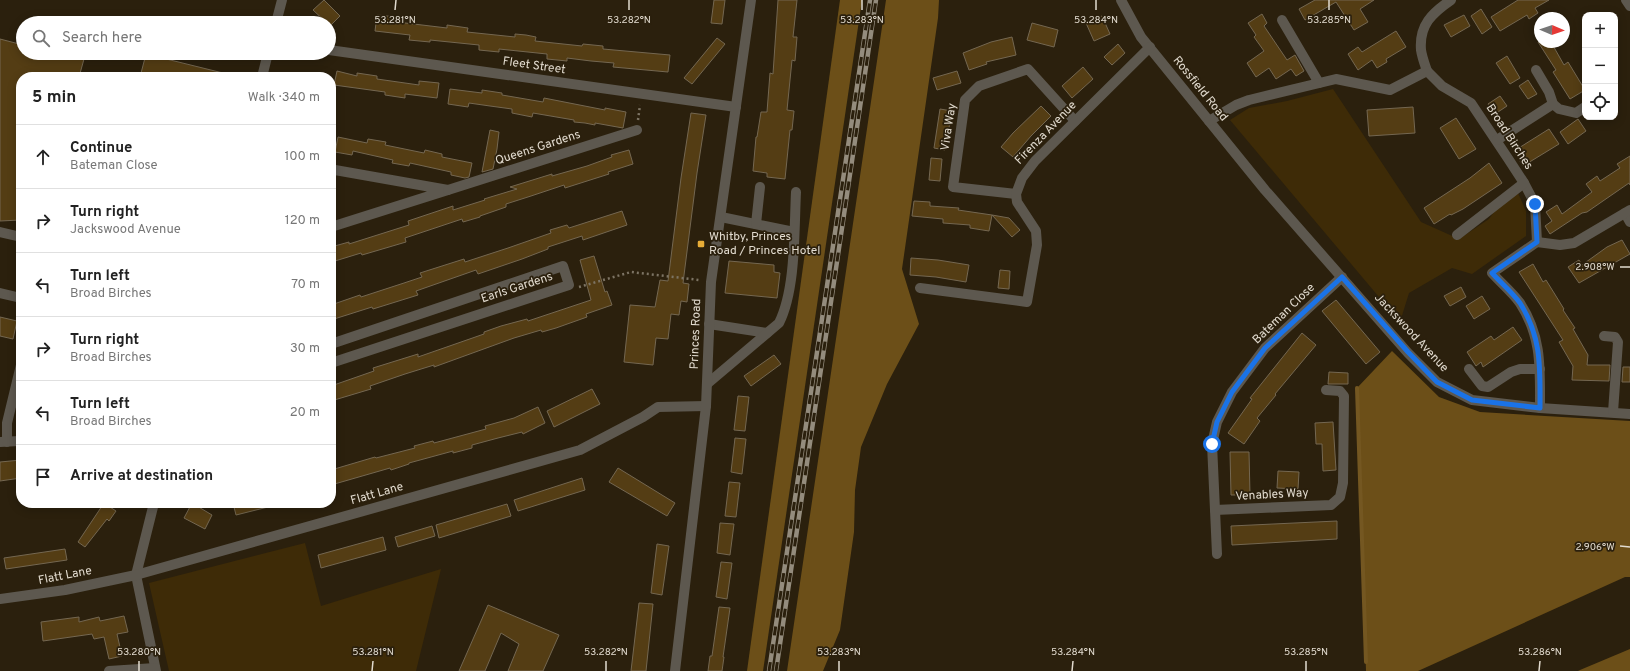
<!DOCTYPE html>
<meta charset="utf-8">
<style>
:root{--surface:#fff;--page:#f6f6f6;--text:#222;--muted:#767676;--line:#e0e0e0}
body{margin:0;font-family:Overpass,sans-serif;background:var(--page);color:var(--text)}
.controls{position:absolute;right:12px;top:12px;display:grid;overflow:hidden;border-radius:8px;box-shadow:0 2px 10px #0003}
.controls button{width:36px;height:36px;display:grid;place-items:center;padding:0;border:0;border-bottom:1px solid var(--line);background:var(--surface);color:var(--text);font:20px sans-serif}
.compass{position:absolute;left:1534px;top:12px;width:36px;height:36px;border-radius:50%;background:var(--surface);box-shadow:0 2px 10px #0003;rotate:92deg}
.stop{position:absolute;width:12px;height:12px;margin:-9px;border:3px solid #1a73e8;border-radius:50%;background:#fff}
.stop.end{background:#1a73e8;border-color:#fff;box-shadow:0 1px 4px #0008}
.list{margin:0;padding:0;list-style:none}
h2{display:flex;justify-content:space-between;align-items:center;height:52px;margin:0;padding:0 16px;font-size:17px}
h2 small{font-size:13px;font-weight:400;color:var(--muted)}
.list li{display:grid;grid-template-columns:26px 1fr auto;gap:12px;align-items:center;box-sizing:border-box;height:64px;padding:0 16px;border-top:1px solid var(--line)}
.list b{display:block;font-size:15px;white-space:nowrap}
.list p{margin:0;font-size:13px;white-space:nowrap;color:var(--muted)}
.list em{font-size:13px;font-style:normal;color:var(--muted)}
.icon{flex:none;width:22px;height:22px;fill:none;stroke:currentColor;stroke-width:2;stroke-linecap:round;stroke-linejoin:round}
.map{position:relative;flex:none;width:1630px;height:671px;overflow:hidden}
.search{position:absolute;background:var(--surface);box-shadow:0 2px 10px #0003;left:16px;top:16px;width:320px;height:44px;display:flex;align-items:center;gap:10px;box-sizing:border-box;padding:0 14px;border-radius:22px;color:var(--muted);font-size:15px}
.panel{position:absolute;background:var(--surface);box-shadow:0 2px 10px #0003;left:16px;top:72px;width:320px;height:436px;border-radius:16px}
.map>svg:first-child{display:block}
</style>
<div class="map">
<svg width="1630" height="671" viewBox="0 0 1630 671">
<rect width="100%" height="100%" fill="#2b200d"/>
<!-- green -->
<g fill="#3e2b07">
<path d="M1333,89L1421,222L1459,239L1489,219L1499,205L1518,193L1526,211V236L1472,274L1452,268L1409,293L1400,322L1230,120L1249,108L1287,101Z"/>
<path d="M305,543L321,606L441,569L416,671H169L149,583Z"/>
</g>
<!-- forest -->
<g fill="#6c4f18">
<path d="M840,0H862L763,671H747Z"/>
<path d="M886,0H939L938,18L902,269L919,324L887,384L861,447L855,490L854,532L840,630L823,671H787Z"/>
<path d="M1392,351L1439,397L1480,412L1630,421V577H1625L1418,671H1366L1357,388Z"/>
<path d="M1630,649V671H1578L1580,670Z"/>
</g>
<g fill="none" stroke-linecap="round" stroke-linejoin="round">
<!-- stream -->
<path stroke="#745721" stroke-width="4" d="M1357,388L1366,662"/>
</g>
<!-- building -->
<g fill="#543d14" stroke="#746751">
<path d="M324,0L340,16L330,26L329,23H327L313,10Z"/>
<path d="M714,0H725L722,24L711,23Z"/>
<path d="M778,0H797L793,37H797L795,61L792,60L787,110L794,111L792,130H790L785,179L767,177V173L753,171L756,137H757L761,112H767L770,73L773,74Z"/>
<path d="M1315,0H1374L1360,9L1368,22L1354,30L1336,2L1305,20L1299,9Z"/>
<path d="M1518,0H1549L1535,8L1538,13L1529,19L1527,15L1500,31L1491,17Z"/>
<path d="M1481,9L1492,27L1482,34L1471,16Z"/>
<path d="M1262,14L1267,23L1264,26L1287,60L1295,55L1304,71L1296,76L1291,69L1276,79L1269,68L1256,77L1247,63L1264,51L1254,37L1256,35L1248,23Z"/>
<path d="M377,15L397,17V22L447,28V25L468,28L467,32L515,37V34L526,35L536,37L535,41L582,46L583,44L603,46V49L670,55L668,72L613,67L614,63L591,61L567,58V61L547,59V54L499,49V52L479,50V45L430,40V42L409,40L410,35L375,31Z"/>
<path d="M1464,15L1470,26L1451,37L1444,25Z"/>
<path d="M1102,16L1110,34L1094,41L1086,23Z"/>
<path d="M1032,23L1058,30L1054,47L1027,40Z"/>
<path d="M1396,31L1406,47L1386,59L1387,62L1377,68L1372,60L1358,70L1348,54L1358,47L1362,52Z"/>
<path d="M1012,37L1016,55L986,62L987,64L969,70L963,53L991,42Z"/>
<path d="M717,38L725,44L692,84L684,78Z"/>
<path d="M0,39L23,45V53H57L84,59L79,77H21V220L0,221Z"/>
<path d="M1538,42H1551L1564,65L1568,62L1585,90L1570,99L1553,72L1556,70Z"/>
<path d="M1118,44L1125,53L1112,65L1104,57Z"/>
<path d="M146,54L223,73L222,77H140Z"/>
<path d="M1507,56L1520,78L1510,84L1496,63Z"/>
<path d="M1083,67L1093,79L1072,98L1062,86Z"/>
<path d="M337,71L357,76V73L377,76V79L419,85V81L439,83L437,98L405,94V98L385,95V92L334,85Z"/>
<path d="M957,71L961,83L937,90L933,78Z"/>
<path d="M1528,80L1537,94L1528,99L1519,86Z"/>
<path d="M450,89L482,93V90L502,93V95L543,102L544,98L605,110V108L626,112L623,128L595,123V125L585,123L574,122V120L533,113L532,117L512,113V109L490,106L469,103L468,107L448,104Z"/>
<path d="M1500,96L1507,106L1495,114L1488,104Z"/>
<path d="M1041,106L1051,116L1031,136L1013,157L1001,147L1013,133Z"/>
<path d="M1413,107L1415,133L1369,136L1367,110Z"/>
<path d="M940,109L952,111L945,150L934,148Z"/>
<path d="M691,113L706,115L697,173L683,283L689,284L687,302L681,301L679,315L671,314L668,339L656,338L653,365L624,362L630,305L655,307L660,280L668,281L681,178Z"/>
<path d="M1456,118L1476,149L1459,159L1440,128Z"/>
<path d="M1578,119L1586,131L1568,144L1560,132Z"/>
<path d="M1549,129L1559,144L1523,166L1514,151Z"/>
<path d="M490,130L499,132L497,149L493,169L482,172Z"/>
<path d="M338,137L367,143L368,139L386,142L385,145L424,153L425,150L442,154V157L472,163L469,177L465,178L451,175V172L410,163L409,166L392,163L393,160L353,151L352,155L335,152Z"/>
<path d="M629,150L633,164L608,172L609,174L565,188L564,185L531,196L506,204V207L480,216V217L463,222L462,219L405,238L406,242L362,255L361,253L335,261L331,247L349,242V244L409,225L408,221L453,206V210L485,200L484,199L517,189L510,187L552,174V176L587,166L612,157L611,155Z"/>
<path d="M1630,156V185L1629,183L1587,212L1582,213L1550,234L1545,226L1552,221L1546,212L1557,205L1562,214L1592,192L1586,184L1597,176L1600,181L1620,168L1617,164Z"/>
<path d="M931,158L942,159L940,181L929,180Z"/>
<path d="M1489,163L1502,183L1463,209L1451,215L1450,214L1434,224L1424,208L1470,178Z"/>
<path d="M914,201L930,202V206L959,208L958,210L992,215L989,231L970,228V225L943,223V219L912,216Z"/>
<path d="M622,211L627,225L583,240L582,236L548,247V249L522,259L478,274L476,270L416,291L418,295L373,309L372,307L331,320V305L360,295L361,297L404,283L422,277L420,273L464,259L465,262L508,248L551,233L550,230L567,225L569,228Z"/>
<path d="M992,215L1009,218L1020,230L1012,237Z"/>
<path d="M1622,240L1630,254L1579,283L1568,267L1579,260L1582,265L1607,247Z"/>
<path d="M594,256L605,292L607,291L612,305L586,314L587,317L556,328L542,332L541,330L514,338L434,367V365L405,374L370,386L371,389L331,401V386L374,371L373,368L418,354V357L484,334V332L501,326L527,319L528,321L591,300L580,260Z"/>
<path d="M911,258L938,260L969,265L966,282L936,277L910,275Z"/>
<path d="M729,261L774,265V272L780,273L777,298L725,293Z"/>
<path d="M1533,264L1543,282L1546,280L1564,309L1563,310L1575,328L1573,329L1588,355L1587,365H1610L1609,381L1572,380L1573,366L1559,342L1563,340L1519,272Z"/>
<path d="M1000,270L1010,271L1009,289L998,288Z"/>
<path d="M1461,287L1466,297L1450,306L1444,296Z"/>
<path d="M1482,296L1490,309L1474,319L1466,306Z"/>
<path d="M1336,300L1380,352L1366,364L1322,311Z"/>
<path d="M0,317L17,321L13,339L0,336Z"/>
<path d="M1513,327L1522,340L1483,367L1481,362L1476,366L1467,352L1491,336L1494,340Z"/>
<path d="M1302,333L1316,345L1275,394L1276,395L1257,418L1260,421L1244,444L1228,433L1252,399L1250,398Z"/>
<path d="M774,355L781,364L751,386L744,376Z"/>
<path d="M1623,367H1630V382H1622Z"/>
<path d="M1329,372L1348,373V384H1328Z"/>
<path d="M592,389L600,404L554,427L547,411Z"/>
<path d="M738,396L749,397L745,431L734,430Z"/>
<path d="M538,407L545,423L523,434L522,432L498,438L472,445V448L453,453V451L409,463V464L391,470L390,468L331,485V470L375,457L376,458L415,448L414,446L433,441L434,443L486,429L485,426L514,418Z"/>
<path d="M1333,422L1336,470L1323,471L1322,444H1316L1315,423Z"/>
<path d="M735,438L746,439L742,474L731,472Z"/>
<path d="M1230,452H1249L1250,495H1231Z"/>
<path d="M21,460V478L0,481V462Z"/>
<path d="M618,468L675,503L667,516L609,482Z"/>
<path d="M1278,471L1299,472L1298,489L1277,488Z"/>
<path d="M582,478L585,490L518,511L514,500Z"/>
<path d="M729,482L740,483L736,517L725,516Z"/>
<path d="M104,503L116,511L109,521L107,519L85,547L78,542Z"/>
<path d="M192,503L212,515L205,529L184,518Z"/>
<path d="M233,503H268V507L236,515Z"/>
<path d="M507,504L511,516L439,538L436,525Z"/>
<path d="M1337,521V539L1232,545L1231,526Z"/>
<path d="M720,523L734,524L730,555L717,553Z"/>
<path d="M432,526L435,536L398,547L395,537Z"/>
<path d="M383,537L386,550L321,568L318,555Z"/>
<path d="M657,544L669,546L662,595L651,593Z"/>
<path d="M65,549L67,560L6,569L4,558Z"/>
<path d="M721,562L732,563L727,599L716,597Z"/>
<path d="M639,603L653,604L646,671H631Z"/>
<path d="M488,605L559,635L543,671H508L519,644L501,633L485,671H459Z"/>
<path d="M719,607L730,608L723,657H724L722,671H708L710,656H712Z"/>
<path d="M124,616L128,632L117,634L122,656L109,659L104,637L94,639L92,634L43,641L41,622L79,617V622L99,617L100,621Z"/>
</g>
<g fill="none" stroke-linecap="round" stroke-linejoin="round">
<!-- path -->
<g stroke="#7d7464" stroke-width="2.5" stroke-dasharray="2 3" stroke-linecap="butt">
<path d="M638,120L640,105"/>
<path d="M579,287L631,272L699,280"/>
</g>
<!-- minor -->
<g stroke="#5d584f" stroke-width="10">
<path d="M1121,0L1141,37L1265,190L1408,353L1437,382L1472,400L1540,408L1630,414"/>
<path d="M1626,0L1630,6"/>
<path d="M1282,20L1319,83"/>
<path d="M276,23L282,0"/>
<path d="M329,50L736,107"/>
<path d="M1536,70L1549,92L1553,104L1559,109L1576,113L1585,107"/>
<path d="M1427,71C1425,65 1422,57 1421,50C1419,25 1432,13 1451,0"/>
<path d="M262,77L268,53"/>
<path d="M1209,121L1236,105L1249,100L1336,79L1390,90L1427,71L1442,86L1471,103L1509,160L1524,183L1535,204L1537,242L1492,273C1501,283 1512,292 1520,303C1542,337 1540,368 1540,408"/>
<path d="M1497,140L1553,104"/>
<path d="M331,173L335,170L448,190L331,227"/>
<path d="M448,190L637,130"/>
<path d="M1016,194L953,187L965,100L979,86L1028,69L1075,121"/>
<path d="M1625,213L1630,222"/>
<path d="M721,217L794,232"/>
<path d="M756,224L760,187"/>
<path d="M0,232L21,237"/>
<path d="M1457,235L1524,183"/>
<path d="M1537,242L1560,245L1574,243L1630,210"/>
<path d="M920,288L1027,302L1037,245L1036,231L1017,202L1016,194L1022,178L1035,161L1150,47"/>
<path d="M0,293L21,298"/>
<path d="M709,324L767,333"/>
<path d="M1604,336L1615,337L1618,342L1613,412"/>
<path d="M331,344L563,266L569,285L331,363"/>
<path d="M1469,369L1482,386L1488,387L1511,372L1520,369H1540"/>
<path d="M707,384L779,323C796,289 794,231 796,192"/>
<path d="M0,442L19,441"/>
<path d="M7,442V423L21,365"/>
<path d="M154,503L136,575L156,671"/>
<path d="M1215,510L1331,505L1340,497L1343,483L1344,396L1340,391L1326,390"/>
<path d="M1217,554L1212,444L1217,422L1232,392L1265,348L1342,277"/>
<path d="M0,599L65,590L136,575L580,450L643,417L658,407L706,406"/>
<path d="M109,671L155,668"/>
<path d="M675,671L706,406L711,282L751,0"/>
</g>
<defs>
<g id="rail">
<path d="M769,671L870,0"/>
<path d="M776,671L876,0"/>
</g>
</defs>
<!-- rail casing -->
<use href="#rail" stroke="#948c7d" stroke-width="4.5"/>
<!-- rail -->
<use href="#rail" stroke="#2b200d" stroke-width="3" stroke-dasharray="9" stroke-linecap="butt"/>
</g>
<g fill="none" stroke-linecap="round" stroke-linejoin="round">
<!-- route -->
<path stroke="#1a73e8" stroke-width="5" d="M1212,444L1217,422L1232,392L1265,348L1342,277L1408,352L1437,382L1472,400L1540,408C1540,368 1542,338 1520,303C1512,292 1501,283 1492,273L1537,242L1535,204"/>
</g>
<!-- ticks -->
<path fill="none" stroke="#e2dbcf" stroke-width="1.5" d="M395,10L396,0M629,10V0M862,10V0M1096,10V0M1329,10V0M1620,267H1630M1620,546L1630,547M139,671V661M372,671L373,661M606,671V661M839,671V661M1072,671L1073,661M1306,671V661M1539,671L1540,661"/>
<!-- markers -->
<rect fill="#e7ac37" stroke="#2b200d" stroke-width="1.5" x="697" y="240" width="8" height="8" rx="2"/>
<g text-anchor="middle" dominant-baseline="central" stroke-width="3.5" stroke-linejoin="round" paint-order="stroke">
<!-- street labels -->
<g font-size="12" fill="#e2dbcf" stroke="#2b200d">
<text transform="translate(534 66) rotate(8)">Fleet Street</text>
<text transform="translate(1200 89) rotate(51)">Rossfield Road</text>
<text transform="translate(949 127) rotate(-81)">Viva Way</text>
<text transform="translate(1046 133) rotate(-46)">Firenza Avenue</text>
<text transform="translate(1509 137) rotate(57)">Broad Birches</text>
<text transform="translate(538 148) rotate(-18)">Queens Gardens</text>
<text transform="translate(517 288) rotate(-18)">Earls Gardens</text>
<text transform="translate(1284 314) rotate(-44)">Bateman Close</text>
<text transform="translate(1411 333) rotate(47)">Jackswood Avenue</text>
<text transform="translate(696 334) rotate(-88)">Princes Road</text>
<text transform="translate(377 494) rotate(-16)">Flatt Lane</text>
<text transform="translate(1272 495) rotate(-3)">Venables Way</text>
<text transform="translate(65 576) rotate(-11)">Flatt Lane</text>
</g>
<!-- poi labels -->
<g font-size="12" fill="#e2dbcf" stroke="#2b200d" text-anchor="start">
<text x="709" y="237">Whitby, Princes<tspan x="709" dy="14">Road / Princes Hotel</tspan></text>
</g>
</g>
<g font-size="10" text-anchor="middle" fill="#e2dbcf" stroke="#2b200d" stroke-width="3.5" stroke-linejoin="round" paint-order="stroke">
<text x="395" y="23">53.281°N</text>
<text x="629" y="23">53.282°N</text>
<text x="862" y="23">53.283°N</text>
<text x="1096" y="23">53.284°N</text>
<text x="1329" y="23">53.285°N</text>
<text x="1595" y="270">2.908°W</text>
<text x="1595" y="550">2.906°W</text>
<text x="139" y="655">53.280°N</text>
<text x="373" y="655">53.281°N</text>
<text x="606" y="655">53.282°N</text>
<text x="839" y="655">53.283°N</text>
<text x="1073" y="655">53.284°N</text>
<text x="1306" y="655">53.285°N</text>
<text x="1540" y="655">53.286°N</text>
</g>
</svg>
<div class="controls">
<button>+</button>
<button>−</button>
<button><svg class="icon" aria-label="locate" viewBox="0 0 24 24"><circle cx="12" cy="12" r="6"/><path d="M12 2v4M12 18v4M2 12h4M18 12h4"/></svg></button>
</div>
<svg class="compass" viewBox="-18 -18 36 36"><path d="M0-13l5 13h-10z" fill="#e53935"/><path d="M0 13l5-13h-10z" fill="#767676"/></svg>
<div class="stop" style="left:1212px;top:444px"></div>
<div class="stop end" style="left:1535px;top:204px"></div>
<div class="search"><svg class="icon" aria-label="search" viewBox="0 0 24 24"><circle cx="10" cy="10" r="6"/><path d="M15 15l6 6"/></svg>Search here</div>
<section class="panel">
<h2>5 min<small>Walk · 340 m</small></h2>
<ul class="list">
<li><svg class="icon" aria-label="ahead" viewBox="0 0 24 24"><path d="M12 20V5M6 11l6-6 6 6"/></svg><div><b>Continue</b><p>Bateman Close</p></div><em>100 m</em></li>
<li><svg class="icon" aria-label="right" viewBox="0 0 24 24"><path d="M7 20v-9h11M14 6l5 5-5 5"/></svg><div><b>Turn right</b><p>Jackswood Avenue</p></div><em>120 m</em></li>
<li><svg class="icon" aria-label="left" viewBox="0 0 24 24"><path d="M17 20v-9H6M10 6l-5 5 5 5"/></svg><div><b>Turn left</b><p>Broad Birches</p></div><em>70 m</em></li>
<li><svg class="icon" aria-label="right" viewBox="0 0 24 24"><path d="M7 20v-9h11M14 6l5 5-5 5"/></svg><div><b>Turn right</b><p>Broad Birches</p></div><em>30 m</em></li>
<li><svg class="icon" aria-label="left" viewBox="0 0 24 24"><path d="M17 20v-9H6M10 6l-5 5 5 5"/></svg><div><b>Turn left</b><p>Broad Birches</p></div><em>20 m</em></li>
<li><svg class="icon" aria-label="arrive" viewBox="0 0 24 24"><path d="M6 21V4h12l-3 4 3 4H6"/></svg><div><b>Arrive at destination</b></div></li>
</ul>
</section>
</div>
